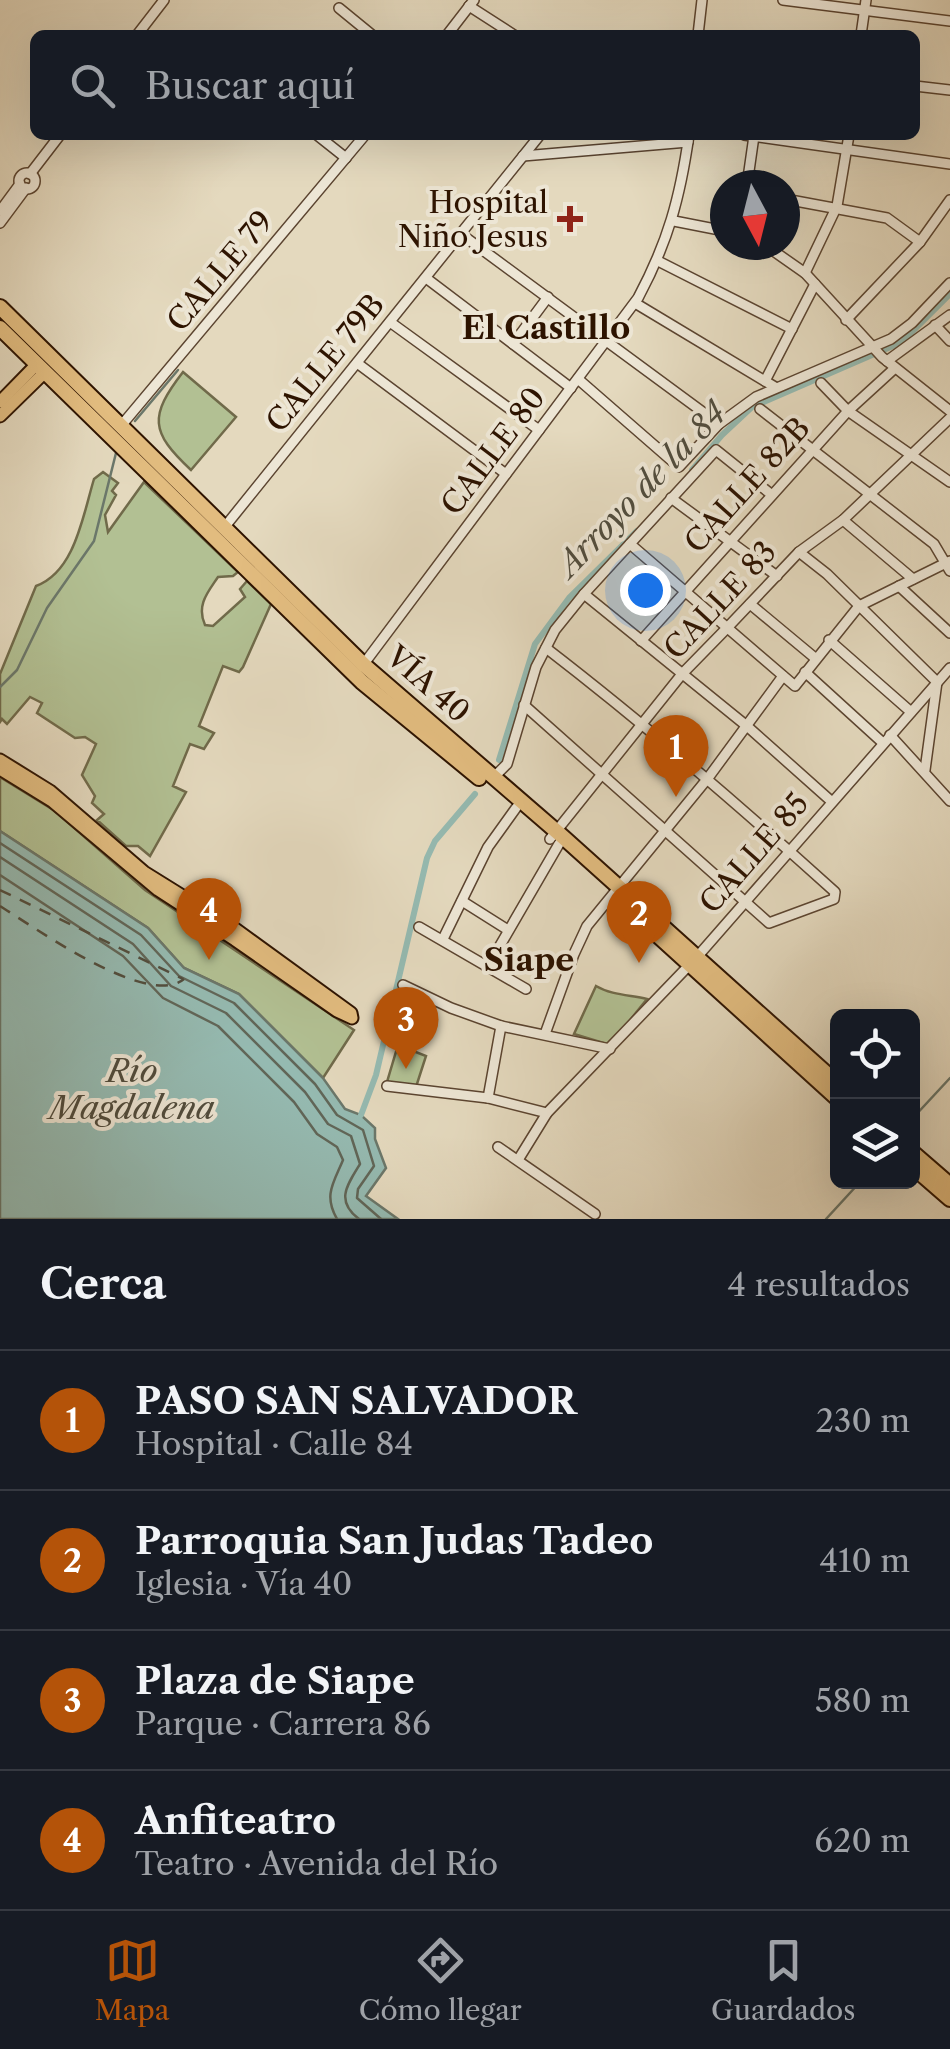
<!DOCTYPE html>
<html lang="es">
<meta charset="utf-8">
<style>
:root{--surface:#171b24;--page:#242831;--text:#f1f3f6;--muted:#9ea1a6;--line:#363941;--accent:#b45309}
body{margin:0;font-family:"Libre Caslon Text",serif;background:var(--page);color:var(--text)}
.controls{position:absolute;right:30px;bottom:30px;display:grid;overflow:hidden;border-radius:15px;box-shadow:0 10px 40px #0002}
.controls button{width:90px;height:90px;display:grid;place-items:center;padding:0;border:0;border-bottom:2px solid var(--line);background:var(--surface);color:var(--text);font:50px sans-serif}
.compass{position:absolute;left:710px;top:170px;width:90px;height:90px;border-radius:50%;background:var(--surface);box-shadow:0 10px 40px #0002;rotate:173deg}
.you{position:absolute;left:645px;top:590px;width:35px;height:35px;margin:-25px;border:8px solid #fff;border-radius:50%;background:#1a73e8;box-shadow:0 0 0 15px #1a73e833}
.badge{display:grid;place-items:center;width:65px;height:65px;border-radius:50%;background:var(--accent);color:#fff;font-size:32px;font-weight:700}
.pin{position:absolute;translate:-50% -82px;filter:drop-shadow(0 2px 5px #0008)}
.pin::after{content:'';position:absolute;top:52px;width:35px;height:30px;background:inherit;clip-path:polygon(0 0,100% 0,50% 100%)}
.list{margin:0;padding:0;list-style:none}
h2{display:flex;justify-content:space-between;align-items:center;height:130px;margin:0;padding:0 40px;font-size:42px}
h2 small{font-size:32px;font-weight:400;color:var(--muted)}
.list li{display:grid;grid-template-columns:65px 1fr auto;gap:30px;align-items:center;box-sizing:border-box;height:140px;padding:0 40px;border-top:2px solid var(--line)}
.list b{display:block;font-size:38px;white-space:nowrap}
.list p{margin:0;font-size:32px;white-space:nowrap;color:var(--muted)}
.list em{font-size:32px;font-style:normal;color:var(--muted)}
.icon{flex:none;width:55px;height:55px;fill:none;stroke:currentColor;stroke-width:2;stroke-linecap:round;stroke-linejoin:round}
.map{position:relative;flex:none;width:950px;height:1219px;overflow:hidden}
.search{position:absolute;background:var(--surface);box-shadow:0 10px 40px #0002;left:30px;right:30px;top:30px;height:110px;display:flex;align-items:center;gap:25px;box-sizing:border-box;padding:0 35px;border-radius:15px;color:var(--muted);font-size:38px}
.sheet{height:690px;background:var(--surface)}
nav{display:flex;justify-content:space-around;align-items:center;box-sizing:border-box;height:140px;border-top:2px solid var(--line);background:var(--surface);font-size:28px;color:var(--muted)}
nav a{display:grid;justify-items:center;gap:5px}
nav .on{color:var(--accent)}
.map>svg:first-child{display:block}
</style>
<div class="map">
<svg width="950" height="1219" viewBox="0 0 950 1219">
<rect width="100%" height="100%" fill="#e4d9be"/>
<filter id="stains"><feTurbulence type="fractalNoise" baseFrequency=".002" numOctaves="4"/><feColorMatrix values="0 0 0 0 .2 0 0 0 0 .09 0 0 0 0 .02 0 0 0 .5 -.17"/></filter>
<radialGradient id="worn" r=".72"><stop offset=".6" stop-color="#630" stop-opacity="0"/><stop offset="1" stop-color="#630" stop-opacity=".3"/></radialGradient>
<!-- green -->
<g fill="#b2c093" stroke="#706a4a" stroke-width="2.5">
<path d="M183,372L236,417L191,470C150,432 149,416 183,372Z"/>
<path d="M103,472L118,483L112,491L116,495L105,515L108,532L144,482L238,572L233,576L218,577C208,592 196,605 205,625L213,626L245,597L240,589L247,581L271,604L243,667L239,672L223,666L199,726L214,733L204,749L190,744L173,786L186,792L150,856L138,846H126L97,820L104,814L92,803L95,796L82,775L96,744L85,737L75,738L37,713L42,703L30,697L7,724L2,719L0,722V674L36,586C75,572 83,515 94,479Z"/>
<path d="M0,777L55,811L145,890L354,1030L323,1078L239,994L184,968L148,928L0,831Z"/>
<path d="M596,986C611,995 630,995 647,999L610,1045L574,1034Z"/>
<path d="M398,1045L426,1056L416,1087L387,1082Z"/>
</g>
<!-- water -->
<path fill="#95bab1" stroke="#6b776a" stroke-width="2.5" d="M0,831L148,928L184,968L239,994L323,1078L345,1109L361,1115L375,1128V1139L386,1168L366,1196L398,1219H0Z"/>
<g fill="none" stroke-linecap="round" stroke-linejoin="round">
<!-- shore -->
<g stroke="#616658" stroke-width="2.5">
<path d="M0,843L141,935L179,976L234,1003L315,1084L337,1115L363,1130L374,1166L358,1189L357,1198L381,1219"/>
<path d="M0,857L133,944L171,986L226,1013L305,1092L328,1124L351,1136L360,1164C347,1185 335,1201 359,1219"/>
<path d="M0,875L123,956L163,998L218,1026L294,1102L317,1134L337,1147L343,1160C334,1182 323,1195 337,1219"/>
</g>
<!-- stream -->
<g stroke="#6b776a" stroke-width="2.5">
<path d="M135,421L178,370"/>
<path d="M0,687L17,670L47,608L94,541L116,453"/>
<path d="M912,1119L950,1078"/>
<path d="M826,1219L860,1182"/>
</g>
<!-- canal -->
<g stroke="#95bab1" stroke-width="6">
<path d="M692,470L722,435L752,407L902,342L950,294"/>
<path d="M499,760L535,644L569,598L637,531"/>
<path d="M361,1115L376,1075L427,858L435,841L475,794"/>
</g>
<!-- ferry -->
<g stroke="#514d3e" stroke-width="2.5" stroke-dasharray="12 10" stroke-linecap="butt">
<path d="M0,890L183,979"/>
<path d="M0,906C34,927 148,1009 184,979"/>
</g>
<defs>
<g id="minor">
<path d="M783,0L950,21"/>
<path d="M469,6L514,35"/>
<path d="M339,8L372,35"/>
<path d="M137,35L164,0"/>
<path d="M447,35L474,0"/>
<path d="M698,35L702,0"/>
<path d="M861,35L866,0"/>
<path d="M915,86L950,90"/>
<path d="M317,135L346,158"/>
<path d="M744,135L950,164"/>
<path d="M523,156L688,142"/>
<circle cx="27" cy="181" r="8"/>
<path d="M30,174L60,135"/>
<path d="M747,185L754,136"/>
<path d="M785,199L887,218L920,242"/>
<path d="M0,211L20,184"/>
<path d="M674,221L725,231"/>
<path d="M0,223L26,188"/>
<path d="M461,234L719,424"/>
<path d="M765,245L805,273L882,357L950,411"/>
<path d="M658,261L792,329"/>
<path d="M805,273L837,206L849,135"/>
<path d="M426,278L571,388"/>
<path d="M635,303L775,387"/>
<path d="M846,320L920,242L950,200"/>
<path d="M390,322L539,430"/>
<path d="M935,325L950,341"/>
<path d="M513,344L548,297"/>
<path d="M887,361L950,315"/>
<path d="M357,363L506,474"/>
<path d="M578,379L679,467L719,424L756,397L891,339L912,323L950,283"/>
<path d="M765,381L815,284"/>
<path d="M821,383L848,411L950,482"/>
<path d="M760,409L934,544L950,571"/>
<path d="M120,427L365,135"/>
<path d="M671,498L777,576"/>
<path d="M843,520L913,579"/>
<path d="M223,529L540,135"/>
<path d="M630,544L795,686L859,606L950,561"/>
<path d="M799,552L827,574L937,682L925,770"/>
<path d="M899,586L950,633"/>
<path d="M584,594L748,727L831,801"/>
<path d="M750,604L815,658"/>
<path d="M829,640L911,712"/>
<path d="M641,641L848,411L895,368"/>
<path d="M363,665L638,298C668,242 680,198 689,135"/>
<path d="M805,672L883,743"/>
<path d="M524,705L769,923L834,899L835,892C741,807 646,725 546,648"/>
<path d="M890,735L950,801"/>
<path d="M493,778L507,764L536,667L555,630L584,594L716,450L772,495"/>
<path d="M550,839L682,674L726,629L799,552L843,520L950,418"/>
<path d="M462,901L508,930"/>
<path d="M419,927L526,989"/>
<path d="M443,939L488,847L516,808"/>
<path d="M487,968L563,837"/>
<path d="M403,985L451,1008L501,1026L610,1049"/>
<path d="M545,1034L574,954L587,926L708,778L783,676"/>
<path d="M387,1086L488,1098L547,1113"/>
<path d="M488,1098L501,1026"/>
<path d="M498,1147L595,1214"/>
<path d="M518,1160L547,1113L697,957L950,668"/>
</g>
<g id="major">
<path d="M0,402L37,364"/>
<path d="M0,416L45,372"/>
<path d="M0,760L50,791L144,872L234,928L351,1013L352,1018L337,1011L235,940L158,890L52,801L0,769"/>
</g>
<g id="highway">
<path d="M0,307L364,665L563,837L838,1084"/>
<path d="M0,328L362,682L479,778"/>
<path d="M642,921L838,1099"/>
<path d="M912,1152L950,1185"/>
<path d="M912,1166L950,1199"/>
</g>
</defs>
<!-- minor casing -->
<use href="#minor" stroke="#5b4430" stroke-width="12"/>
<!-- major casing -->
<use href="#major" stroke="#2d1300" stroke-width="15"/>
<!-- highway casing -->
<use href="#highway" stroke="#2d1300" stroke-width="18"/>
<!-- minor -->
<use href="#minor" stroke="#ede6d5" stroke-width="9"/>
<!-- major -->
<use href="#major" stroke="#e2bc7f" stroke-width="11"/>
<!-- highway -->
<use href="#highway" stroke="#e2bc7f" stroke-width="14"/>
</g>
<!-- markers -->
<path fill="#8f2418" stroke="#ede6d5" stroke-width="4" d="M565 204h10v10h10v10h-10v10h-10v-10h-10v-10h10z"/>
<g text-anchor="middle" dominant-baseline="central" stroke-width="8" stroke-linejoin="round" paint-order="stroke">
<!-- poi labels -->
<g font-size="30" fill="#2d1300" stroke="#ede6d5" text-anchor="end">
<text x="548" y="202">Hospital<tspan x="548" dy="34">Niño Jesus</tspan></text>
</g>
<!-- street labels -->
<g font-size="30" fill="#2d1300" stroke="#ede6d5">
<text transform="translate(220 271) rotate(-50)">CALLE 79</text>
<text transform="translate(325 363) rotate(-51)">CALLE 79B</text>
<text transform="translate(493 451) rotate(-53)">CALLE 80</text>
<text transform="translate(747 485) rotate(-48)">CALLE 82B</text>
<text transform="translate(720 600) rotate(-47)">CALLE 83</text>
<text transform="translate(428 684) rotate(41)">VÍA 40</text>
<text transform="translate(754 853) rotate(-49)">CALLE 85</text>
</g>
<!-- neighbourhood labels -->
<g font-size="32" font-weight="bold" fill="#2d1300" stroke="#ede6d5">
<text x="546" y="327">El Castillo</text>
<text x="529" y="959">Siape</text>
</g>
<!-- water labels -->
<g font-size="32" font-style="italic" fill="#514d3e" stroke="#ede6d5">
<text transform="translate(641 489) rotate(-46)">Arroyo de la 84</text>
<text x="132" y="1070">Río<tspan x="132" dy="37">Magdalena</tspan></text>
</g>
</g>
<rect width="100%" height="100%" filter="url(#stains)"/>
<rect width="100%" height="100%" fill="url(#worn)"/>
</svg>
<div class="controls">
<button><svg class="icon" aria-label="locate" viewBox="0 0 24 24"><circle cx="12" cy="12" r="6"/><path d="M12 2v4M12 18v4M2 12h4M18 12h4"/></svg></button>
<button><svg class="icon" aria-label="layers" viewBox="0 0 24 24"><path d="M12 4l9 5-9 5-9-5zM3 14l9 5 9-5"/></svg></button>
</div>
<svg class="compass" viewBox="-18 -18 36 36"><path d="M0-13l5 13h-10z" fill="#e53935"/><path d="M0 13l5-13h-10z" fill="#9ea1a6"/></svg>
<div class="you"></div>
<div class="pin badge" style="left:676px;top:797px">1</div>
<div class="pin badge" style="left:639px;top:963px">2</div>
<div class="pin badge" style="left:406px;top:1069px">3</div>
<div class="pin badge" style="left:209px;top:960px">4</div>
<div class="search"><svg class="icon" aria-label="search" viewBox="0 0 24 24"><circle cx="10" cy="10" r="6"/><path d="M15 15l6 6"/></svg>Buscar aquí</div>
</div>
<section class="sheet">
<h2>Cerca<small>4 resultados</small></h2>
<ul class="list">
<li><span class="badge">1</span><div><b>PASO SAN SALVADOR</b><p>Hospital · Calle 84</p></div><em>230 m</em></li>
<li><span class="badge">2</span><div><b>Parroquia San Judas Tadeo</b><p>Iglesia · Vía 40</p></div><em>410 m</em></li>
<li><span class="badge">3</span><div><b>Plaza de Siape</b><p>Parque · Carrera 86</p></div><em>580 m</em></li>
<li><span class="badge">4</span><div><b>Anfiteatro</b><p>Teatro · Avenida del Río</p></div><em>620 m</em></li>
</ul>
</section>
<nav>
<a class="on"><svg class="icon" aria-label="map" viewBox="0 0 24 24"><path d="M3 6l6-2 6 2 6-2v14l-6 2-6-2-6 2zM9 4v14M15 6v14"/></svg>Mapa</a>
<a><svg class="icon" aria-label="directions" viewBox="0 0 24 24"><path d="M12 3l9 9-9 9-9-9zM9 14v-3h6M13 9l2 2-2 2"/></svg>Cómo llegar</a>
<a><svg class="icon" aria-label="saved" viewBox="0 0 24 24"><path d="M7 4h10v16l-5-4-5 4z"/></svg>Guardados</a>
</nav>
